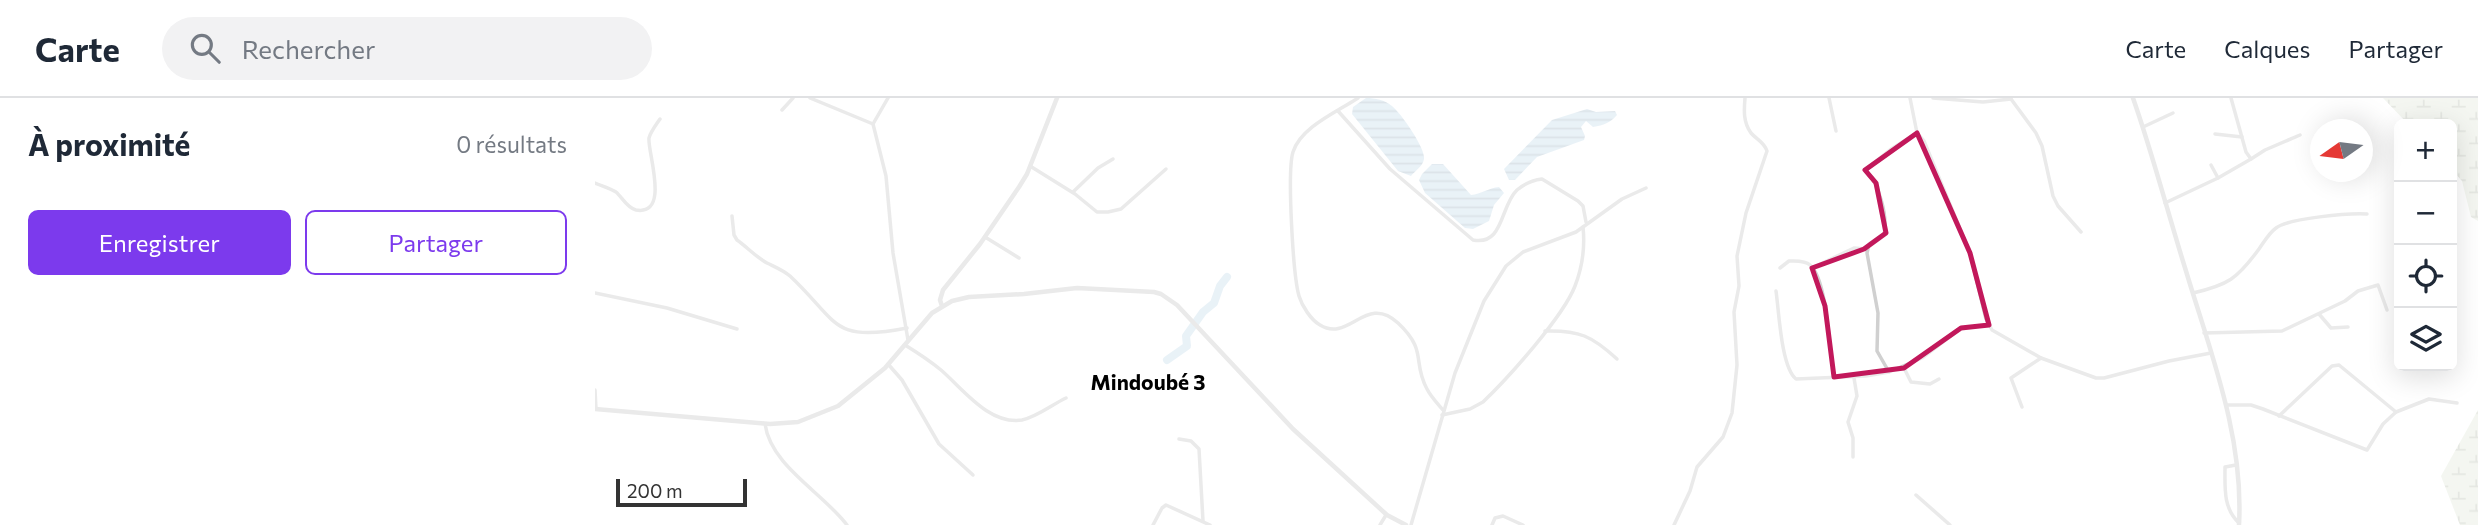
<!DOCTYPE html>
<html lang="fr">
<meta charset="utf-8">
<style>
:root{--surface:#fff;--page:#f2f2f3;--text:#1f2937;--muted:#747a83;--line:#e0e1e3;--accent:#7c3aed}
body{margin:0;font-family:Commissioner,sans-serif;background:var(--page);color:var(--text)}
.controls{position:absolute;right:21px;top:21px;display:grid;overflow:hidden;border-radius:10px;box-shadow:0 7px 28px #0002}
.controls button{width:63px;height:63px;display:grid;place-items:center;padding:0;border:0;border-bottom:2px solid var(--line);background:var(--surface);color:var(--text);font:35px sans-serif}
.compass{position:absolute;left:1715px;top:21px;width:63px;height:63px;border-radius:50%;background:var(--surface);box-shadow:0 7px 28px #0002;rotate:256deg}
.scale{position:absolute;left:21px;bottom:18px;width:131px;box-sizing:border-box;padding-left:7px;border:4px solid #333;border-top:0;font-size:19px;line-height:24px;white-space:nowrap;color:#333;-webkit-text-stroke:5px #fff;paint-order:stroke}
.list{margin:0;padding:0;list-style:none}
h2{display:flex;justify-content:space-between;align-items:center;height:91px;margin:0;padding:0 28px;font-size:30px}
h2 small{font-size:23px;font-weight:400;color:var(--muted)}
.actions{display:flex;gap:14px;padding:21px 28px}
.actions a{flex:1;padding:16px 0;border:2px solid var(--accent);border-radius:10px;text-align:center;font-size:24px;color:var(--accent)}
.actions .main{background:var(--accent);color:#fff}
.icon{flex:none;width:38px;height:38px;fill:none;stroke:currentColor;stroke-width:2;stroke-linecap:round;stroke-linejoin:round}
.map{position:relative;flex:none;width:1883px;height:427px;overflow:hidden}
header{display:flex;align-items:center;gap:42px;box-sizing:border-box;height:98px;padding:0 35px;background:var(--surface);border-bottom:2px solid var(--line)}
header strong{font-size:33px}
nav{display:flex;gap:38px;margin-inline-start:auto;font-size:24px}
.search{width:490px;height:63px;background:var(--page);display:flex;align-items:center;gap:18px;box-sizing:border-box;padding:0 24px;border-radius:38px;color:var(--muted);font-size:26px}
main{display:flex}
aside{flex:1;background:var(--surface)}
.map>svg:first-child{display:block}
</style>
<header>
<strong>Carte</strong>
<div class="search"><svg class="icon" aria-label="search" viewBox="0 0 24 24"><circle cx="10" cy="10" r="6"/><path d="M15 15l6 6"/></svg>Rechercher</div>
<nav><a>Carte</a><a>Calques</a><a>Partager</a></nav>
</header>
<main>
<aside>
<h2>À proximité<small>0 résultats</small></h2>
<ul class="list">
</ul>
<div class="actions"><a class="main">Enregistrer</a><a>Partager</a></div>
</aside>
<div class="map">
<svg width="1883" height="427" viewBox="0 0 1883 427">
<defs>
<pattern id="wetland-marsh" width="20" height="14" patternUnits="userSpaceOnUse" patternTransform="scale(1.75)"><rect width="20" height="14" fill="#e6ecdf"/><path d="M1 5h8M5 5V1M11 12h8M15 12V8" fill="none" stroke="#c6cbc0"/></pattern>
<pattern id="water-rules" width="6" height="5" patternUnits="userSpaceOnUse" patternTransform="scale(1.75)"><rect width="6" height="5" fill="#cfe2ee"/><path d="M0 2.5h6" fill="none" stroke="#b2c2cd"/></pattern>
</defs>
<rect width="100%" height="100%" fill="#fff"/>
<!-- wetland -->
<g fill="url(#wetland-marsh)">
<path d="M1788,0H1883V123L1876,119L1867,83L1857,72V26H1813Z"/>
<path d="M1883,312V427H1865L1846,378Z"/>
</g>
<!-- water -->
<g fill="url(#water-rules)">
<path d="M771,0C780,0 790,2 797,8C806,15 831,51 829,61C828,68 820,73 816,78L803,73L757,16L758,9Z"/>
<path d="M992,11L1001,14L1020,13L1022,17C1015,25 1009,27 998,29L991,23L986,29L990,38L989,42L942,59L920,82H914L909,71L957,22Z"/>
<path d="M837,66H848L876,97C886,96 894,90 904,89L909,95L899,107L894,123L878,131L870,130L830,95L824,82L827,76Z"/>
</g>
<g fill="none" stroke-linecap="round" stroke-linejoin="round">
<!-- river -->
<path stroke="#cfe2ee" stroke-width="8" d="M572,262L592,248L591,238L608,214L619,205L625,188L632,179"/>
<!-- minor -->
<g stroke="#d0d0d0" stroke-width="3.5">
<path d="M215,0L278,26"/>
<path d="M293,0L278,26L291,78L298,155L313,242"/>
<path d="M763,0C742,14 706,29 698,54C692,73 698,177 704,198C707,208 716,222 725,227C754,245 771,195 803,225C833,253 817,264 832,291C836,299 843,306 848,312"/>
<path d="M1234,0L1241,33"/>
<path d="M1315,0L1322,35L1329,43L1375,155L1391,221L1397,232L1446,260L1501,280H1509L1574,263L1616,255"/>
<path d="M1338,0L1388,4L1416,1"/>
<path d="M1416,1L1441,35L1447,48L1458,98L1463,108L1486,134"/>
<path d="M187,12L198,0"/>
<path d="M743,13L795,71L878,142C909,148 905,108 922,92C929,86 939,82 947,81L983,103L988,108L991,124"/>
<path d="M1548,29L1578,15"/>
<path d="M1620,36L1647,39"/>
<path d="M1656,61L1670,52L1705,37"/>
<path d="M1616,67L1623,80"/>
<path d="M435,68L480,96L502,114H513L526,111L571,71"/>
<path d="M0,85C7,88 15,90 21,94C27,99 32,110 41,112C76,118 52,53 54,40C56,33 61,27 65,21"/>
<path d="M478,94L503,70L518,61"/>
<path d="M1570,105L1623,80L1656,61L1651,54L1636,0"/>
<path d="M137,118L139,137L142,142C152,149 161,159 172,165C180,169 188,172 195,178C244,224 236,245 312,230"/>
<path d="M390,139L424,160"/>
<path d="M1185,170L1194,163C1200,163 1210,162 1215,167C1233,182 1234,255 1239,279"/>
<path d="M1217,170L1259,150L1272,151"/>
<path d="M1181,193C1184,213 1186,269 1201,281L1271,278L1294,274L1327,260L1366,230L1394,227"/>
<path d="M0,195L72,210L142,231"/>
<path d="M1598,195C1633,187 1642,181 1664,151C1669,144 1674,135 1681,130C1694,120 1754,115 1772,116"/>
<path d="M1724,216L1736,230L1753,229"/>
<path d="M950,233C984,232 997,238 1022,261"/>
<path d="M1609,235L1687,233L1750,203L1763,193L1783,187L1792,212"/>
<path d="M310,247C323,255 335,263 346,272C368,291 394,327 427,322C442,319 458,306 471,300"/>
<path d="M293,266L307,282L344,346L378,377"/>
<path d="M1309,270L1316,284L1335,286L1344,281"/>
<path d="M1294,274L1282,253L1283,215L1272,155L1274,146L1289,136C1293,118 1284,85 1270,72L1296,51L1322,35"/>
<path d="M0,292L1,311"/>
<path d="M1631,307H1656L1668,311L1772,352L1788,326L1801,314L1834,301L1862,305"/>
<path d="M1427,309L1416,280L1446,260"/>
<path d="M847,317L875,311L888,304C913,280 968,219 980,188C987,170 990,148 988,129"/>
<path d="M1684,318L1737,268L1744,267L1801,314"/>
<path d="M170,326C176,368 227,394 252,427"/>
<path d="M584,341L596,343L604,351L608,423"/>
<path d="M1258,359V340L1253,324L1262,298L1259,280"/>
<path d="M1641,367L1630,369C1630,390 1628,410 1644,425"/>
<path d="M1321,397L1355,427"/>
<path d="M558,427L567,410L571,407L615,427"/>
<path d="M785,427L791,417"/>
<path d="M816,427L860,275L889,203L911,168L928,154L981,134L1027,101L1051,90"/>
<path d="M897,427L900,420L908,418L928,427"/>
<path d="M1079,427L1095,393L1102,369L1128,339L1137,315L1142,267L1139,214L1144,188L1142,158L1151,115L1172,53C1169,44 1162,42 1156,35C1148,24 1149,12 1150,0"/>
</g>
<!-- tertiary -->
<g stroke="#d0d0d0" stroke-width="4.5">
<path d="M1538,0C1558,57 1573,116 1591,173C1616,256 1649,339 1644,427"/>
<path d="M347,208L345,202L348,192L385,146L424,89L432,76L462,0"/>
<path d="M0,311L175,326L203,324L243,308L290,270L337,215L357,203L374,199L429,196L482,190L559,194L566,196L582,207L698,331L792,417L811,427"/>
</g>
</g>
<!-- marked area -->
<path d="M0 0H1883V427H0ZM1322,35L1375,155L1394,227L1366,230L1309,270L1239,279L1230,208L1217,170L1269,151L1291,135L1281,85L1270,72Z" fill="#fff" fill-opacity=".55" fill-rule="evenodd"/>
<path fill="none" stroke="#c2185b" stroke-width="5" stroke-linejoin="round" d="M1322,35L1375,155L1394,227L1366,230L1309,270L1239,279L1230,208L1217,170L1269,151L1291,135L1281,85L1270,72Z"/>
<g text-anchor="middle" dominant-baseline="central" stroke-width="7" stroke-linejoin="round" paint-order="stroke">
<!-- quarter labels -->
<g font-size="21" font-weight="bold" fill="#000" stroke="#fff">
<text x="553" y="283">Mindoubé 3</text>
</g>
</g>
</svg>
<div class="controls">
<button>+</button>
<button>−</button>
<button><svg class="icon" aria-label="locate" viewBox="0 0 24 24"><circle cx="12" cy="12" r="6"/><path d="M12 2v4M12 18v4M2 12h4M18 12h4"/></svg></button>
<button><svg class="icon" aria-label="layers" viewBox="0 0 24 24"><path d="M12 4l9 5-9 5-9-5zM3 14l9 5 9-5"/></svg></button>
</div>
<svg class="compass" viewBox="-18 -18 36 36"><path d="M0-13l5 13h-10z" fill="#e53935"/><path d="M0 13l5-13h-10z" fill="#747a83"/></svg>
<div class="scale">200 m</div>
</div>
</main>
